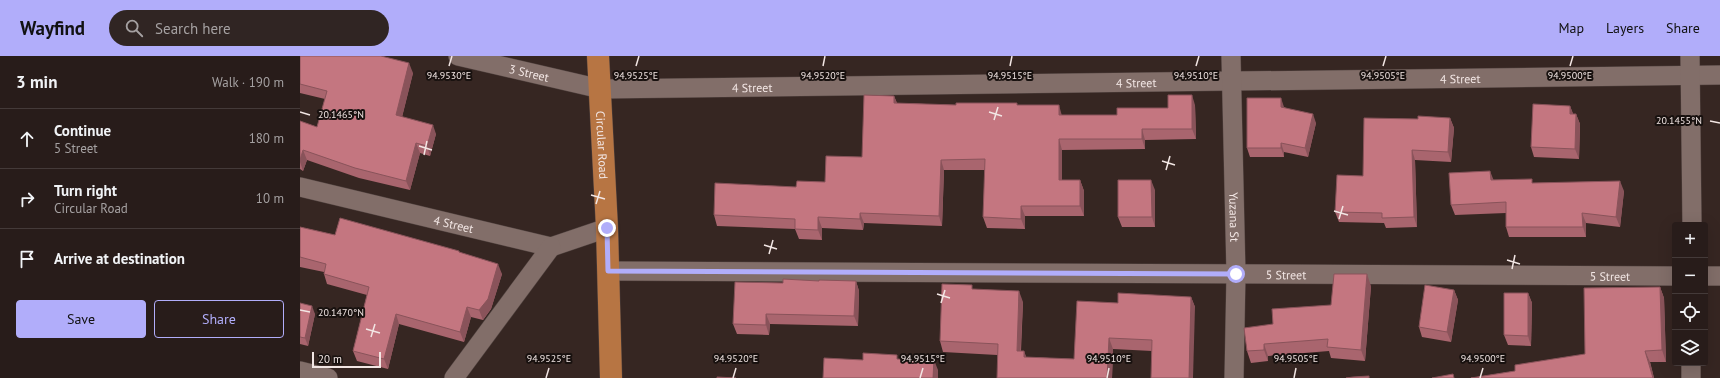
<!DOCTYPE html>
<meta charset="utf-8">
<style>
:root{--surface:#281c1a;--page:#302523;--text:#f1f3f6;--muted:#a5a1a2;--line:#443a39;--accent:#b1adfa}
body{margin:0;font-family:"PT Sans",sans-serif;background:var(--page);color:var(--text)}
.controls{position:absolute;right:12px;bottom:12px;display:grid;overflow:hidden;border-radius:4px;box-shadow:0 4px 16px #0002}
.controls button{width:36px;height:36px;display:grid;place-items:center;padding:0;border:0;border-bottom:1px solid var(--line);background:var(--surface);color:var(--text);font:20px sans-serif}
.scale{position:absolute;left:12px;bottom:10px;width:69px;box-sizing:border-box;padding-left:4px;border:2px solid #f2e6e4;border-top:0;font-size:11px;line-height:14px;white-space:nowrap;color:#f2e6e4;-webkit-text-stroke:3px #18110f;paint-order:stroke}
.stop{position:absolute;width:12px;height:12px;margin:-9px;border:3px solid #b1adfa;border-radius:50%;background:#fff}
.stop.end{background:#b1adfa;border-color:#fff;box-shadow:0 1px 4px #0008}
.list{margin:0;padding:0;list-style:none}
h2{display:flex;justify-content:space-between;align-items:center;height:52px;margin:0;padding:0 16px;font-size:17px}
h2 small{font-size:13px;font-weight:400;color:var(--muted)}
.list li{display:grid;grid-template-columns:26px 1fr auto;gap:12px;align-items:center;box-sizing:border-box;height:60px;padding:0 16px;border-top:1px solid var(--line)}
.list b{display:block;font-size:15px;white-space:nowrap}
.list p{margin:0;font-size:13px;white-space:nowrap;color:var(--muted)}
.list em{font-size:13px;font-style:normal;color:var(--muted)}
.actions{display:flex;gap:8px;padding:12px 16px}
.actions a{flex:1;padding:9px 0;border:1px solid var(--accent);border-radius:4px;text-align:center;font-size:14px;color:var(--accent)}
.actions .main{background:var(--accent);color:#111}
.icon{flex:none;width:22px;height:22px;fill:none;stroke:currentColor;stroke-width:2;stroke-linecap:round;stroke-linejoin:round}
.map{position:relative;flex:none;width:1420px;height:322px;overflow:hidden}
header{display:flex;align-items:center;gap:24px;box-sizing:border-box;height:56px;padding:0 20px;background:var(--accent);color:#111}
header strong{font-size:19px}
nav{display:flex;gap:22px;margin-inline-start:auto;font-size:14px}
.search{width:280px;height:36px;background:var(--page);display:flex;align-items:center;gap:10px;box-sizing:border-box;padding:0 14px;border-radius:22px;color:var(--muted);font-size:15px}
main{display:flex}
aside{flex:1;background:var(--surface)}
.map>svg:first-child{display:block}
</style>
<header>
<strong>Wayfind</strong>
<div class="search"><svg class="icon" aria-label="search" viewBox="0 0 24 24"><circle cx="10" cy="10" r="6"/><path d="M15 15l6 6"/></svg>Search here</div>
<nav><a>Map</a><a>Layers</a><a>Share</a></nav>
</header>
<main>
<aside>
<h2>3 min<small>Walk · 190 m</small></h2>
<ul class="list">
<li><svg class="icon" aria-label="ahead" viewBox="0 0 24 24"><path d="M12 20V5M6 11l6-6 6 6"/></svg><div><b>Continue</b><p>5 Street</p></div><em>180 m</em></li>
<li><svg class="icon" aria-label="right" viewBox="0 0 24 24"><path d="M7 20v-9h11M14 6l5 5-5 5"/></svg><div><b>Turn right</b><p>Circular Road</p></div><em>10 m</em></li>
<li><svg class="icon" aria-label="arrive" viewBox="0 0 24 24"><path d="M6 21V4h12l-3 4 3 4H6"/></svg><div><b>Arrive at destination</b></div></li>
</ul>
<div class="actions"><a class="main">Save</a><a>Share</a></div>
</aside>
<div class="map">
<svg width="1420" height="322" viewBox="0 0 1420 322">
<rect width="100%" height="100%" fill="#362622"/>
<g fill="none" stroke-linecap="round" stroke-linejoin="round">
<defs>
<g id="minor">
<path id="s1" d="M158,0L301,33L1420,19"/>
<path id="s2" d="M931,0L936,218L934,322"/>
<path d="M1390,0L1392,169"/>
<path id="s3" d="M0,131L251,191L307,172"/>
<path id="s4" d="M308,215L1375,220"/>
<path d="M1405,220H1420"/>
<path d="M0,315L28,322"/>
<path d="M154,322L251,191"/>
<path d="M1391,322V307"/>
</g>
<g id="primary">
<path id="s5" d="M298,0L307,172L311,322"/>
</g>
</defs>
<!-- minor casing -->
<use href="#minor" stroke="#50423f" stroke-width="20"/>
<!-- primary casing -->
<use href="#primary" stroke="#50423f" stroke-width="23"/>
<!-- minor -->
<use href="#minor" stroke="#826e69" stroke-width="19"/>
<!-- primary -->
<use href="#primary" stroke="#b77543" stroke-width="22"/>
</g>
<!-- wall -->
<g fill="#a9656e">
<path d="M0,0L113,17L102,61L136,78L130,100L120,97L110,134L59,122L7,104L3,115L0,113V65L17,71L25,43L0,37Z"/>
<path d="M594,40L597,47L656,49H717L762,59H817L868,52L895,49L896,83L845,84V93L762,94V124H780L784,135V160H725V173L687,172L683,161L685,114H644L642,170L564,167L563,174L522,172V184L499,183L495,173L417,170L414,159L496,131L525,126L562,101Z"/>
<path d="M1270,50L1273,58H1276L1280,68L1279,103L1234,101L1231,91Z"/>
<path d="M984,51L1016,67L1008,101L984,96V101H950L947,92Z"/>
<path d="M1150,62L1154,72L1151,106L1115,104L1117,171L1086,172L1084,167L1039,166L1035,156L1063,120L1118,63Z"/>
<path d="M1193,124L1324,135L1320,171L1286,167V181H1209L1206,171V157L1155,159L1151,149Z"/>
<path d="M855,134V171H822L818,161Z"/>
<path d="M0,171L35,179L160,197L202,218L191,253L183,264L171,261L164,286L99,268L88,313L57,305L53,295L67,239L27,228L24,218V216L0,211Z"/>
<path d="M519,225H556L559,235L558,270L470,268L469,279L437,278L433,268L483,227Z"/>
<path d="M1071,230L1065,305L1031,302L1029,295L968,300V305L951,307L947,295L973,268L1031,249Z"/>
<path d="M1360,231L1364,242L1366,306H1350L1354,322H1170L1215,315L1285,298Z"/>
<path d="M674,233L723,246L721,295H724L726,301L774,303L818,247L891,241L895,251L852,295L813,293L812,322L697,299L643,296L640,285Z"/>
<path d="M1154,234L1158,244L1151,286L1122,281L1119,271Z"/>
<path d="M1228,237L1232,247L1231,290L1208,289L1204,279Z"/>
<path d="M0,247L15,258L8,290L0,288Z"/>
</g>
<!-- shaded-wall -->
<g fill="#89535a">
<path d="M109,7L113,17L100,69L96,59Z"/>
<path d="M892,39L895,49L896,83L892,73Z"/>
<path d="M594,40L598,50L594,47Z"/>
<path d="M981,42L984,51H981Z"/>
<path d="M759,49L762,60L759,59Z"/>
<path d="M1270,50L1274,60L1270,58Z"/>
<path d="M1013,58L1016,67L1008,101L1005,92Z"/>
<path d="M1276,58L1280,68L1279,103L1275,93Z"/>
<path d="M1150,62L1154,72L1151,106L1148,96Z"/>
<path d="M133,69L136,78L130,100L127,90Z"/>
<path d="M842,73L845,84V93L842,83Z"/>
<path d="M759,83L762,94V135L759,124Z"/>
<path d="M116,87L120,97L110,134L106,125Z"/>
<path d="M981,87L984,96V101L981,92Z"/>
<path d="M3,94L7,104L3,115L0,106V104Z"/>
<path d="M1112,94L1115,104L1117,171L1114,161Z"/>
<path d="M641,104L644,114L642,170L639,160Z"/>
<path d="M1190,115L1194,125L1191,124Z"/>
<path d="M780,124L784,135V160L780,150Z"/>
<path d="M851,124L855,134V171L852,161Z"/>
<path d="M1320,125L1324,135L1320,171L1316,161Z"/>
<path d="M721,150L725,160V173L721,163Z"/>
<path d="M560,157L564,167L563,174L560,163Z"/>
<path d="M1282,157L1286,167V181L1283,171Z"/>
<path d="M518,161L522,172V184L518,174Z"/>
<path d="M198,208L202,218L191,253L183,264L179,254Z"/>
<path d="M1067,218L1071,230L1065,305L1061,294Z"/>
<path d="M556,225L559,235L558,270L554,260Z"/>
<path d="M1360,231L1364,242L1366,306L1362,294Z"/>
<path d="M1154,234L1158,244L1151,286L1147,276Z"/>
<path d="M719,235L723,246L720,305L717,295Z"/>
<path d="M1228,237L1232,247L1231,290L1228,280Z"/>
<path d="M891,241L895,251L893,322H889Z"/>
<path d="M12,250L15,258L8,290L5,282Z"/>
<path d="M167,251L171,261L164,286L160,276Z"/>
<path d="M96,258L99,268L88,313L84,303Z"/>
<path d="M466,258L470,268L469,279L466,269Z"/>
<path d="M809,282L813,293L812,322H807Z"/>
<path d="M964,288L968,300V305L964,294Z"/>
<path d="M724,295L728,306L724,301Z"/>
<path d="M1345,295L1350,306L1354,322H1353Z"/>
<path d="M634,304L638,314V322H633Z"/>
</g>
<!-- building -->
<g fill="#c47680" stroke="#89535a">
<path d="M0,0H81L109,7L96,59L133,69L127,90L116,87L106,125L55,112L3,94L0,104V65L17,71L27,35L0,28Z"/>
<path d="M564,39L594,40V47L656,49V47H717V49H759V59H817V52H868V39H892V73H842V83H759V124H780V150H721V163L683,161L685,103L641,104L639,160L560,157V163L518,161V174L495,173V163L414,159L415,127L496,131L497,125L525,126L526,100L562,101Z"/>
<path d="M947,42H981V51L1013,58L1005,92L981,87V92H947Z"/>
<path d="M1233,48L1270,50V58H1276L1275,93L1231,91Z"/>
<path d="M1118,60L1150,62L1148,96L1112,94L1114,161L1082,162V157L1035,156L1037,119L1063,120L1064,62L1118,63Z"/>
<path d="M1190,115L1191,124L1232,123V127L1320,125L1316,161L1282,157L1283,171H1206V146L1151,149L1149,117Z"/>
<path d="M818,124H851L852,161H818Z"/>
<path d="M40,162L159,195V196L198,208L188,243L179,254L167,251L160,276L96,258L84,303L53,295L69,231L24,218L26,208L0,201V171L35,179Z"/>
<path d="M1034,218H1067L1061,294L1027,291L1028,283L964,288V294L947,295L944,272L973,268L972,253L1031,249Z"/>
<path d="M483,223L519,225V224L556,225L554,260L466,258V269L433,268L435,226L483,227Z"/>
<path d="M642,228L672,229V233L719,235L717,295H724V301L774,303L777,245L818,247V237L891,241L889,322H851L852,284L809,282L807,322H697L698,288L640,285Z"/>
<path d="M1125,229L1154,234L1147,276L1119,271Z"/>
<path d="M1360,231L1362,294L1345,295L1353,322H1171L1215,315V309L1285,298L1284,232Z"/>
<path d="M1204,237H1228V280L1204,279Z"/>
<path d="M0,247L12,250L5,282L0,281Z"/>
<path d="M563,297L597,299V303L634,304L633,322H523L524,302L563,304Z"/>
<path d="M1153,318L1154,322H1132Z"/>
<path d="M1069,320V322H1046L1053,321Z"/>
<path d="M417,321L436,322H417Z"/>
</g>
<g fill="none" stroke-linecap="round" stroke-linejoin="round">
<!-- route -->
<path stroke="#b1adfa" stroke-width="5" d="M307,172L308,215L936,218"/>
</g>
<!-- ticks -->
<path fill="none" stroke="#f2e6e4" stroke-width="1.5" d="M149,10L152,0M336,10L339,0M523,10L525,0M710,10L712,0M896,10L899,0M1083,10L1086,0M1270,10L1273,0M0,56L10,59M689,56L702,60M694,64L698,51M1410,65L1420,67M119,90L132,94M124,99L127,85M862,105L875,109M866,114L870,100M291,139L305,143M296,148L300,135M1034,155L1048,159M1039,163L1043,150M464,189L477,193M469,198L473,184M1207,204L1220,208M1212,213L1215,199M637,238L650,242M641,247L645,234M0,254L10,256M66,273L80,277M71,281L75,268M246,322L249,312M433,322L436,312M620,322L623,312M807,322L809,312M994,322L996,312M1180,322L1183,312"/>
<g text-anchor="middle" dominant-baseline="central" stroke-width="4" stroke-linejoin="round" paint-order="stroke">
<!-- street labels -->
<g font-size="12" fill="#f2e6e4" stroke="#18110f">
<text stroke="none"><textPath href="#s1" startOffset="73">3 Street</textPath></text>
<text stroke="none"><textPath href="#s1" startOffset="1006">4 Street</textPath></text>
<text stroke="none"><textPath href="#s1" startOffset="682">4 Street</textPath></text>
<text stroke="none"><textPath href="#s1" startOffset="298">4 Street</textPath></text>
<text stroke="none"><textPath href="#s5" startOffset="89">Circular Road</textPath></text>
<text stroke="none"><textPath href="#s2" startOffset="161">Yuzana St</textPath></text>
<text stroke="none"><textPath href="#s3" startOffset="158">4 Street</textPath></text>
<text stroke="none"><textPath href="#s4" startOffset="678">5 Street</textPath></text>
<text stroke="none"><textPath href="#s4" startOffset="1002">5 Street</textPath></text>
</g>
</g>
<g font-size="10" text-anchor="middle" fill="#f2e6e4" stroke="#18110f" stroke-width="4" stroke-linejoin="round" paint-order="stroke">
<text x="149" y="23">94.9530°E</text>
<text x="336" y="23">94.9525°E</text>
<text x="523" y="23">94.9520°E</text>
<text x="710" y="23">94.9515°E</text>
<text x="896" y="23">94.9510°E</text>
<text x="1083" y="23">94.9505°E</text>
<text x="1270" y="23">94.9500°E</text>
<text x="41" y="62">20.1465°N</text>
<text x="1379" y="68">20.1455°N</text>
<text x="41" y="260">20.1470°N</text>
<text x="249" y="306">94.9525°E</text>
<text x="436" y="306">94.9520°E</text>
<text x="623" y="306">94.9515°E</text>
<text x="809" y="306">94.9510°E</text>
<text x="996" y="306">94.9505°E</text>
<text x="1183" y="306">94.9500°E</text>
</g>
</svg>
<div class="controls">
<button>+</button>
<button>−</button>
<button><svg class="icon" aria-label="locate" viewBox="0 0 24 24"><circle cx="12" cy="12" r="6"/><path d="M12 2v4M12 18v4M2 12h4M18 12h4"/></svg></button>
<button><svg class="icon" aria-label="layers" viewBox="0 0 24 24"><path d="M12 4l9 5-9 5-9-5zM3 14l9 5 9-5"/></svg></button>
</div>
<div class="scale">20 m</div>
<div class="stop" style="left:936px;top:218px"></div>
<div class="stop end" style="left:307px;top:172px"></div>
</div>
</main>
